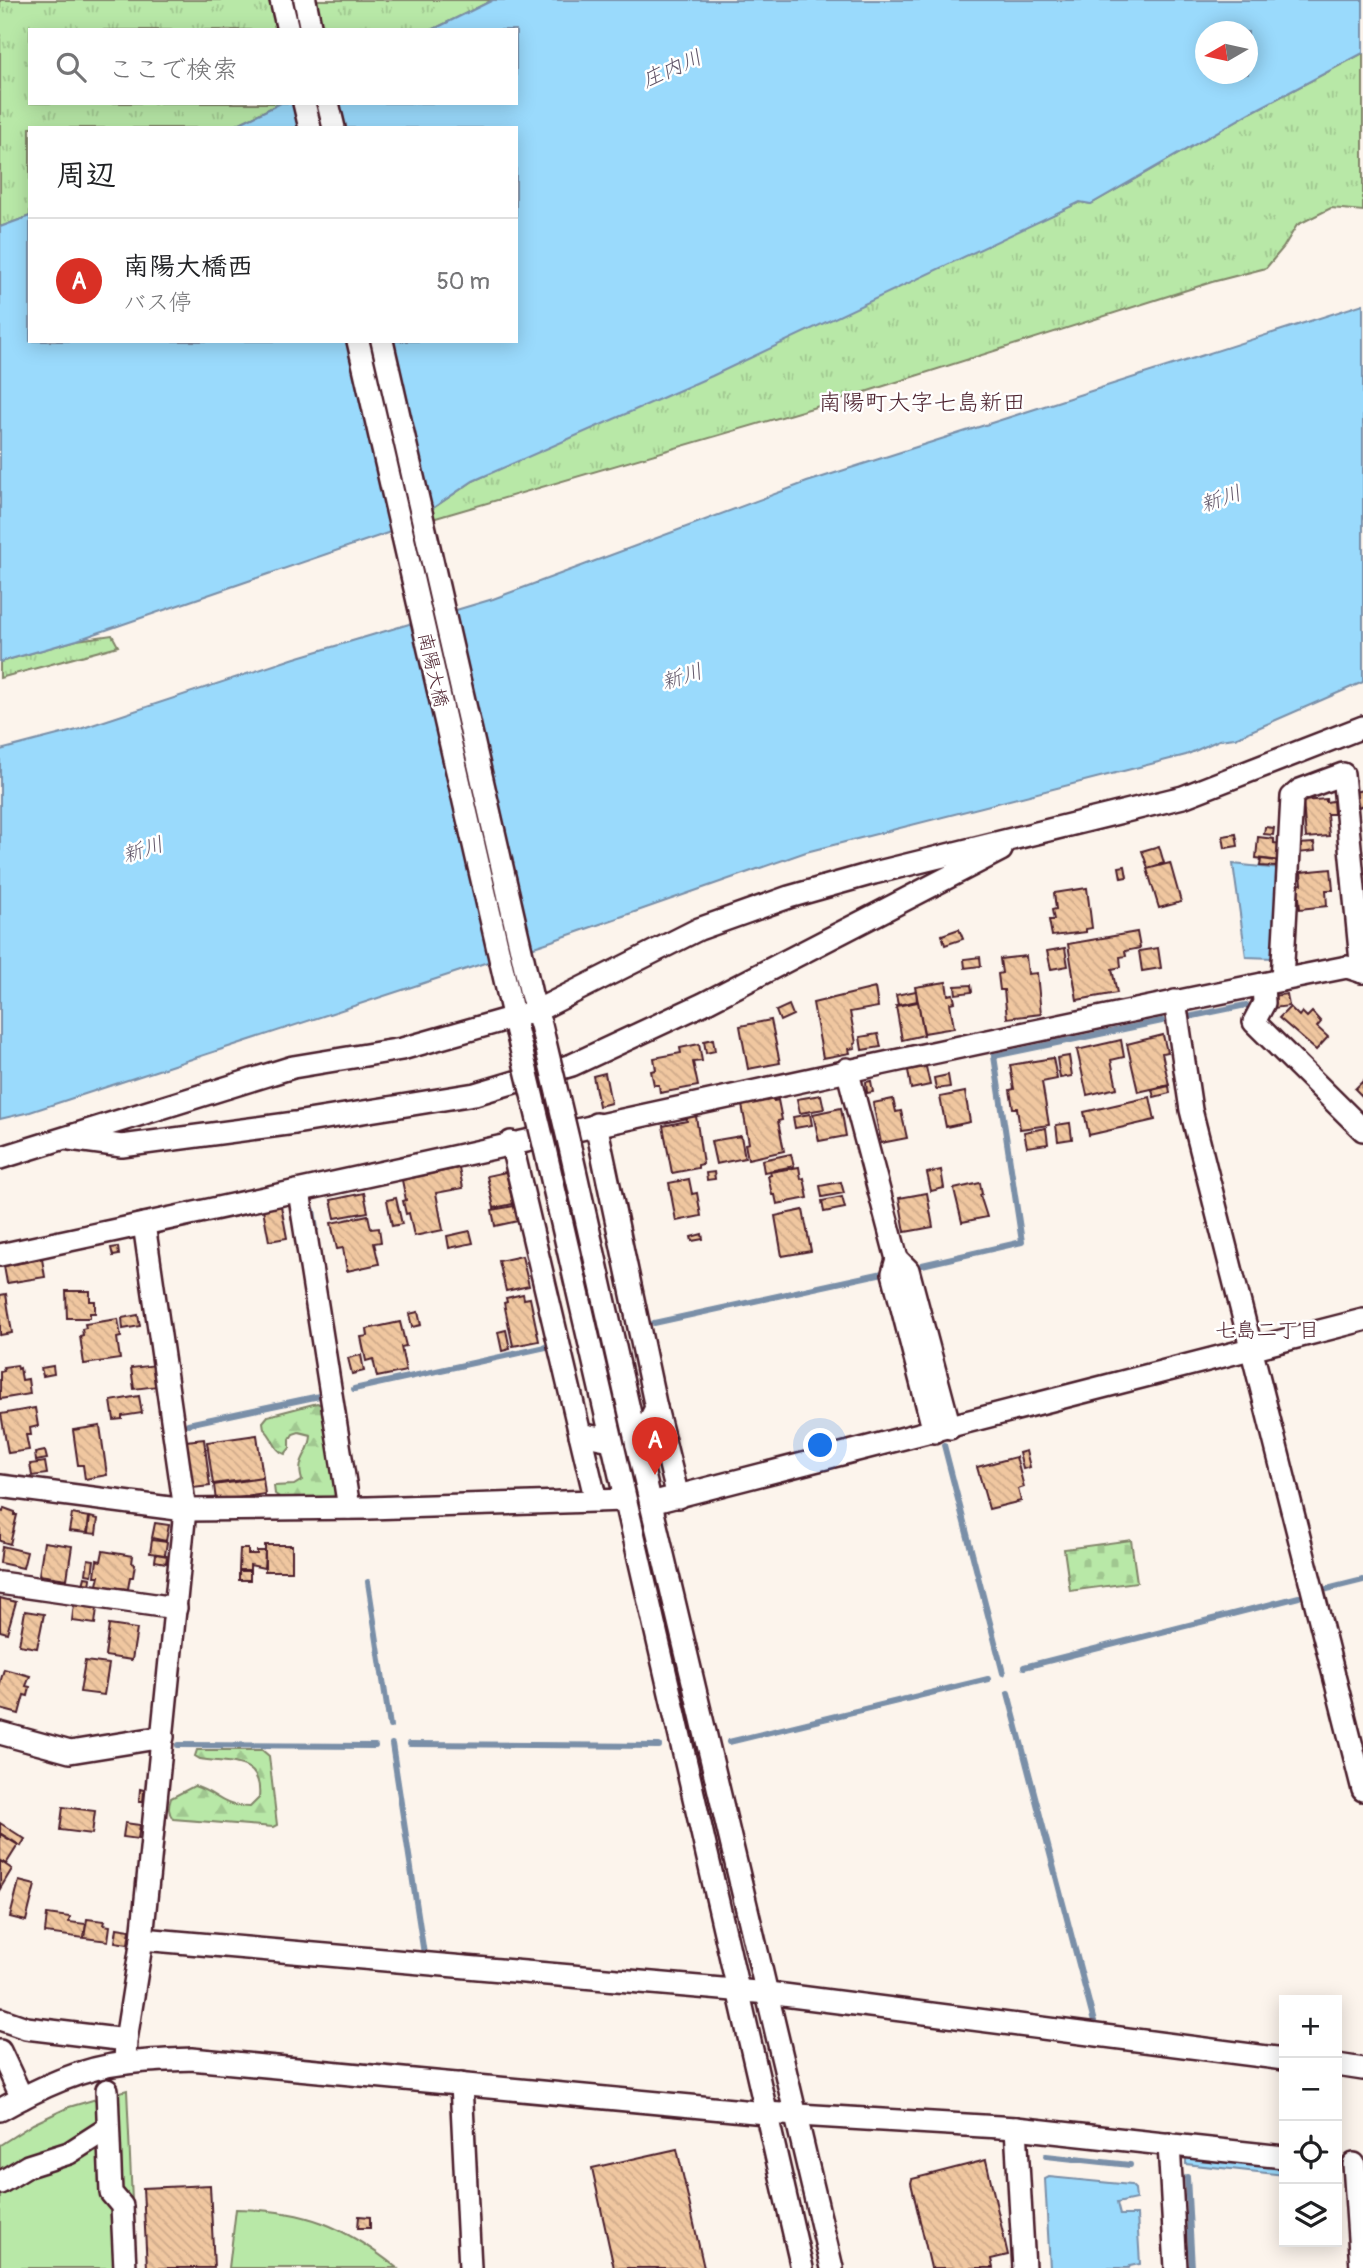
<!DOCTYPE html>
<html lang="ja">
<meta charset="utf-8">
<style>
:root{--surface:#fff;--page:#f2f2f2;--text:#202124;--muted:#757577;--line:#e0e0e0;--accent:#d93025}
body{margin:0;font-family:Pangolin,"Klee One",sans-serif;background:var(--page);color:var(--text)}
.controls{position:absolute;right:21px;bottom:21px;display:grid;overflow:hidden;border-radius:0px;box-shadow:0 4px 18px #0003}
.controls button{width:63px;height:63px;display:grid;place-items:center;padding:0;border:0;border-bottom:2px solid var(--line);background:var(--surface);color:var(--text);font:35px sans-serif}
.compass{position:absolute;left:1195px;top:21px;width:63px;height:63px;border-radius:50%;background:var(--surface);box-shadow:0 4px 18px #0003;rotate:261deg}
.you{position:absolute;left:821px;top:1446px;width:24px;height:24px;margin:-18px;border:5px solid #fff;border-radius:50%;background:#1a73e8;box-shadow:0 0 0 10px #1a73e833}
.badge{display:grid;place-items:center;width:46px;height:46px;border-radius:50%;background:var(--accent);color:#fff;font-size:23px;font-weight:700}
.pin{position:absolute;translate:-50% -58px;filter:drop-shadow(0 2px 4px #0008)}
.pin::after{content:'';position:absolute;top:37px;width:24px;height:21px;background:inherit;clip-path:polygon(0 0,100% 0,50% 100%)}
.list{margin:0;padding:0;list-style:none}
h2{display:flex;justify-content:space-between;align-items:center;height:91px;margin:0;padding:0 28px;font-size:30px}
h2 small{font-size:23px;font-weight:400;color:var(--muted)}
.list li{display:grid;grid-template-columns:46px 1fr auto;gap:21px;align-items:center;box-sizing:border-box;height:126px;padding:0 28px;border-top:2px solid var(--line)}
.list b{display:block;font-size:26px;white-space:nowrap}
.list p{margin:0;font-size:23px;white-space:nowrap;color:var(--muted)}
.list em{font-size:23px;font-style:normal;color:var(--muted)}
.icon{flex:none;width:38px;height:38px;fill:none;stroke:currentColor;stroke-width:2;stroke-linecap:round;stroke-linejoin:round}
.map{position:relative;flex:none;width:1363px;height:2268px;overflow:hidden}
.search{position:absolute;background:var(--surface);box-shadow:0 4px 18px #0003;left:28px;top:28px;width:490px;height:77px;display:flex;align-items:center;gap:18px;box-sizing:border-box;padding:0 24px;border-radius:0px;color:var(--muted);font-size:26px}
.panel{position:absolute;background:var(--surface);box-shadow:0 4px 18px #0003;left:28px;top:126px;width:490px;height:217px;border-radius:0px}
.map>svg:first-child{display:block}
</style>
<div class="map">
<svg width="1363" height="2268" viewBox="0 0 1363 2268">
<defs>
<pattern id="grass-tufts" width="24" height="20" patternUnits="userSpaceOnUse" patternTransform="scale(1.75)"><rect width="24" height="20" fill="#b8e8a7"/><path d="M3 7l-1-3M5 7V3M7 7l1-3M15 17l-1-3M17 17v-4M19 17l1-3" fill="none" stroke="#a0c790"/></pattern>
<pattern id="forest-firs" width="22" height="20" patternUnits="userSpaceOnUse" patternTransform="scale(1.75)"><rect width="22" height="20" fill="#b8e8a7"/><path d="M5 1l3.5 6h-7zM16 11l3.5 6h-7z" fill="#a0c790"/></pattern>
<pattern id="cemetery-stones" width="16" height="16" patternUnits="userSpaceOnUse" patternTransform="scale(1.75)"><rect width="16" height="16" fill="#b8e8a7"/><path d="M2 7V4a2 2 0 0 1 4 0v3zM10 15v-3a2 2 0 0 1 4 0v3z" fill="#a0c790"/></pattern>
<pattern id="building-back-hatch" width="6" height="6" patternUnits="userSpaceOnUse" patternTransform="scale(1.75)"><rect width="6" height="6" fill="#f0c7a0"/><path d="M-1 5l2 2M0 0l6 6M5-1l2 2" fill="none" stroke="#cfaa8a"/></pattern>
</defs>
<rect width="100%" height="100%" fill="#fcf4ec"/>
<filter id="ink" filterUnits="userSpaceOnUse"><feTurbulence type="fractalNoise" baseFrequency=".0143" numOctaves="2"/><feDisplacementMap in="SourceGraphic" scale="14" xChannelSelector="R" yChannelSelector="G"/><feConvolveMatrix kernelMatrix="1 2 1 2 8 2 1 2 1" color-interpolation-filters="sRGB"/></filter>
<g filter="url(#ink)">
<!-- grass -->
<g fill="url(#grass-tufts)" stroke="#818469" stroke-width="2">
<path d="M0,0H493L432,30H30V103H281L230,128H30V216L0,227Z"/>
<path d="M1363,53V211L1331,208L1297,225L1283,248L1266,268L1212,282L843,399L405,527L473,481L1080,202L1091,204L1250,113Z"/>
<path d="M112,635L118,646L0,678V662L77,640Z"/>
</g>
<!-- forest -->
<g fill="url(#forest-firs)" stroke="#818469" stroke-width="2">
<path d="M317,1403L324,1406L336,1489L335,1497L281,1498L275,1494L274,1486L294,1485L302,1480C295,1458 311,1454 311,1435L299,1432L293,1434L290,1439V1448L285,1454C273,1450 274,1437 264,1429L263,1422L268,1416Z"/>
<path d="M197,1750H262L269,1756L277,1825L273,1827L173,1819C168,1812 168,1807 171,1798L194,1786C218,1793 219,1806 250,1807L259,1798C263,1757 229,1764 200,1759L195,1756Z"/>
</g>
<!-- cemetery -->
<path fill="url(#cemetery-stones)" stroke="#818469" stroke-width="2" d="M1131,1540L1137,1582L1070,1591L1064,1549Z"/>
<!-- park -->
<g fill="#b8e8a7" stroke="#818469" stroke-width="2">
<path d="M127,2090L135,2268H0V2145L33,2124L69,2107Z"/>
<path d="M236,2209C305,2210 343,2225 397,2268H229Z"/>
</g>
<!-- water -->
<g fill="#9adafc" stroke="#7a8fa8" stroke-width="2" fill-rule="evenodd">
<path d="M493,0H1363V53L1250,113L1091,204L1080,202L712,376L473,481L405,527L77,640L0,662V227L30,216V341H516V128H230L281,103H516V30H432ZM1206,32H1248V74H1206Z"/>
<path d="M1363,304V682L1235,738L1219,740L1186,755L806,852L546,943L30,1112L0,1119V750L77,730L295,658L493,599L807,482Z"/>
<path d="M1233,864L1280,869L1273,958L1246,957Z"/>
<path d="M1186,2157L1284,2167V2175L1186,2164Z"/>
<path d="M1049,2177L1131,2185L1135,2189L1136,2199L1117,2203L1120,2215H1137L1140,2264L1130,2266L1129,2268H1050L1045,2179Z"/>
</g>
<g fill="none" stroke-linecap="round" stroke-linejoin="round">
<!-- stream -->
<g stroke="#7a8fa8" stroke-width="6">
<path d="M1188,1017L1246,1005L1251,1010"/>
<path d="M313,1210L316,1229"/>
<path d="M922,1265L1022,1242L994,1056L1162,1021"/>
<path d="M654,1323L883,1273"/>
<path d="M354,1389L546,1347"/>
<path d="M188,1424L324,1395"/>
<path d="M944,1445L1003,1673"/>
<path d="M368,1582L390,1726"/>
<path d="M1323,1590L1363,1580"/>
<path d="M1024,1667L1299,1597"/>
<path d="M1008,1693L1095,2026"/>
<path d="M729,1742L988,1679"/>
<path d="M392,1744L424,1954"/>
<path d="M410,1744L659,1746"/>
<path d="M178,1745L375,1746"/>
<path d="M1046,2156L1130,2165"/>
<path d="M1187,2177L1192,2268"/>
</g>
</g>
<!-- building -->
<g fill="url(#building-back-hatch)" stroke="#4a1f2b" stroke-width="2">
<path d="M1363,790V805L1359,807L1354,792Z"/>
<path d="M1326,799V802L1333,801L1334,814H1327L1329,836L1306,838L1303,801Z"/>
<path d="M1265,827L1274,828L1273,835L1264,834Z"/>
<path d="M1236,834L1238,846L1225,848L1223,836Z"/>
<path d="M1258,837L1274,839V843L1283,844L1281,861L1256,858Z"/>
<path d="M1314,843L1315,851L1299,853L1298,844Z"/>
<path d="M1159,846L1164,863L1148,868L1142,851Z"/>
<path d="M1261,859L1277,861L1276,867L1260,866Z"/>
<path d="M1170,863L1181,902L1159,908L1147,869Z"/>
<path d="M1125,866L1127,877L1121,878L1119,867Z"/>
<path d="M1331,869L1333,890H1326L1327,906L1300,909L1298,885L1302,884L1301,872Z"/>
<path d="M1087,888L1092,928L1086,929V932L1052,936L1049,920H1054L1052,910L1056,909L1054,893Z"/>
<path d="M959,929L963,939L945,945L942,935Z"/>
<path d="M1137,932L1140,948L1125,951L1126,956L1120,957L1121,967L1112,969L1117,993L1077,1000L1068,944Z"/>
<path d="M1065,948L1068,966L1051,969L1047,951Z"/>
<path d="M1158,948L1161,968L1142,971L1139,951Z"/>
<path d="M1026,956L1028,974L1037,973L1041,1014L1007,1018L1004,990H1000L998,974L1002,973L1000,959Z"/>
<path d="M980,957L981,966L965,968L964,959Z"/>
<path d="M946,982L948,995L953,994L955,1002L950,1003L954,1028L924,1033L915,987Z"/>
<path d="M971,985L972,992L956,994L955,986Z"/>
<path d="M875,988L878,1007L850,1012L856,1043L854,1044L855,1048L849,1049L850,1053L823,1058L813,1003Z"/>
<path d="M916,991L917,1001L898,1005L896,995Z"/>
<path d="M1287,994L1289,1006L1274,1008L1272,996Z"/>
<path d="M918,1002L924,1035L902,1040L896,1006Z"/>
<path d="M789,1005L793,1015L780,1021L776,1011Z"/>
<path d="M1290,1007L1299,1016L1302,1012L1307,1017L1312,1012L1321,1022L1317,1027L1328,1037L1316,1050L1279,1018Z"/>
<path d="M771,1020L780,1063L748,1069L740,1026Z"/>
<path d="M878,1034L881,1047L862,1050L860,1037Z"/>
<path d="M1163,1035L1167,1052L1162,1053L1169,1085L1138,1092L1127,1044Z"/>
<path d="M713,1039L715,1051L706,1053L704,1041Z"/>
<path d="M1121,1040L1124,1057L1111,1060L1117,1088L1087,1095L1077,1050Z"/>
<path d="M699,1044L702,1061L693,1062L698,1086L660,1093L659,1085H654L651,1071L656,1070L654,1058L681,1053L680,1048Z"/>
<path d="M1069,1056L1072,1076L1060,1078L1057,1058Z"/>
<path d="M1053,1058L1057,1079L1042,1082L1049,1125L1020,1129L1017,1108H1013L1010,1090L1014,1089L1010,1065Z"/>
<path d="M926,1067L930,1085L911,1089L908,1070Z"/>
<path d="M605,1073L611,1103L599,1106L593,1076Z"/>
<path d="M948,1075L950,1087L936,1089L934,1078Z"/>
<path d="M871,1081L873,1092L867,1093L866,1082Z"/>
<path d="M1363,1081V1097L1355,1089Z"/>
<path d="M1169,1086L1170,1093L1154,1097L1152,1090Z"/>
<path d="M965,1092L970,1122L946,1127L940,1097Z"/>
<path d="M821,1095L824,1109L800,1113L797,1099Z"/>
<path d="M1150,1097L1155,1120L1089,1135L1084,1112Z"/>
<path d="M774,1099V1101L778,1100L782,1120L778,1121L784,1151L748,1159L745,1144L749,1143L742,1105Z"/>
<path d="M893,1099L896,1112L901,1111L907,1138L881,1143L873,1103Z"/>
<path d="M841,1108L846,1136L819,1141L813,1114Z"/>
<path d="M810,1114L812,1125L795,1128L793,1117Z"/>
<path d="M696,1116L703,1164L698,1165V1168L672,1173L663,1126L687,1121L686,1117Z"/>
<path d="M1070,1123L1072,1139L1058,1141L1056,1125Z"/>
<path d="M1046,1128L1048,1144L1027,1147L1024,1132Z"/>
<path d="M741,1136L745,1158L716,1164L711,1141Z"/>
<path d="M791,1154L794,1166L764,1172L762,1160Z"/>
<path d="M799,1167L801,1179L804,1178L808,1198L777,1204L775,1195H772L768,1176L771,1175L770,1172Z"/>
<path d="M459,1168L463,1188L436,1193L443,1230L414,1236L409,1213L406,1214L403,1201L406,1200L402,1180Z"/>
<path d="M941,1170L944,1188L931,1191L927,1173Z"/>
<path d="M506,1172L513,1204L494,1208L487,1176Z"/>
<path d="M714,1172L715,1179L707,1180L706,1173Z"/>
<path d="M689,1179L692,1194L697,1193L701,1216L676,1221L669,1183Z"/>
<path d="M841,1182L844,1193L822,1197L820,1186Z"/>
<path d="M980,1183L982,1194L980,1195L987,1217L962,1222L954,1189Z"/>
<path d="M364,1193L368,1212L335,1218L331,1200Z"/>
<path d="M927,1193L933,1227L905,1232L899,1198Z"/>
<path d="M842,1197L845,1208L824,1212L822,1201Z"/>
<path d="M396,1198L402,1224L392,1226L387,1200Z"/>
<path d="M281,1206L287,1238L269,1241L263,1209Z"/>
<path d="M514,1206L518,1221L495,1226L492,1210Z"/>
<path d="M803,1210L811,1251L782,1256L775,1216Z"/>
<path d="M368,1215L371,1229L379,1228L381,1242L374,1243L379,1264L347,1271L343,1248L337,1249L331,1223Z"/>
<path d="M470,1231L473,1243L449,1248L447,1236Z"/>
<path d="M702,1234L703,1239L692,1241L691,1237Z"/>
<path d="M118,1247L119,1255L113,1256L111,1248Z"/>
<path d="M522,1256L529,1286L506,1291L499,1261Z"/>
<path d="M42,1259L45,1277L7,1283L4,1266Z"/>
<path d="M66,1291H90V1301H95V1313H90V1318H67Z"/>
<path d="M6,1294L12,1333L0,1335V1295Z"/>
<path d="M523,1294L524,1299L530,1298L539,1341L513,1346L504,1303L507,1302L506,1298Z"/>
<path d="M418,1312L421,1325L412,1327L409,1314Z"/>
<path d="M138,1315L140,1326L123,1329L122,1318Z"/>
<path d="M118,1319L121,1337L117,1338L120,1359L84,1364L80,1336L83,1335L82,1329L86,1328L85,1324Z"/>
<path d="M400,1322L406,1346L401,1347L406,1371L377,1377L373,1359L366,1361L361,1337L368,1336L367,1329Z"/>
<path d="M506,1330L510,1349L502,1351L498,1332Z"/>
<path d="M361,1355L364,1371L352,1374L348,1358Z"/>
<path d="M17,1365L18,1369L20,1368L22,1380L28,1379L30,1394L0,1399V1372L4,1371L3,1367Z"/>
<path d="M156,1365L158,1386L134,1389L131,1368Z"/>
<path d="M53,1366L54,1374L43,1376L41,1368Z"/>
<path d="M139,1396L142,1413L122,1416V1419L114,1420L111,1401Z"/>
<path d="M35,1408L38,1426L30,1428L31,1435H26L29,1450L8,1453L1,1414Z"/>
<path d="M100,1426L107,1475L85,1479L83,1465H78L73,1430Z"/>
<path d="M257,1435L263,1477L213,1484L207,1442Z"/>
<path d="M204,1439L210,1486L193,1488L186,1441Z"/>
<path d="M45,1451L47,1459L36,1461L35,1453Z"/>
<path d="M1026,1451L1030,1467L1023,1469L1019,1453Z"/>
<path d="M1016,1457L1024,1487L1018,1489L1021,1501L989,1509L977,1467Z"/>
<path d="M45,1462L47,1474L32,1476L30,1464Z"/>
<path d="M263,1478L265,1494L216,1501L214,1485Z"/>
<path d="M4,1508L15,1512V1515H17L10,1544L0,1541V1511L3,1512Z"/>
<path d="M72,1514L89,1517L87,1533L69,1531Z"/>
<path d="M90,1517L98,1519L96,1534L88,1533Z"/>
<path d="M155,1523L169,1525L166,1541L152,1538Z"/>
<path d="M152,1540L167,1542L165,1555L150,1553Z"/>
<path d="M44,1542L72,1546L67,1579L39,1575Z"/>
<rect x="265" y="1545" width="27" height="26"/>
<path d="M2,1546L27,1552L23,1568L0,1563Z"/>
<path d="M240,1549H248V1554H257V1551H265L264,1568L250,1565V1570H239Z"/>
<path d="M103,1551L133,1556L132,1563L135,1564L133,1577H130L128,1589L97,1585L99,1576H95L97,1560L101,1561Z"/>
<path d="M156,1554L167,1556L166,1563L155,1561Z"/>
<path d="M88,1559L94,1560L92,1575L86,1574Z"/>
<rect x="239" y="1571" width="11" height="9"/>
<path d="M85,1577L91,1578L90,1586L83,1585Z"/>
<path d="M0,1598L16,1602L7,1633L0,1631Z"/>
<path d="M74,1604L97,1608L95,1624L72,1621Z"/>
<path d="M25,1611L44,1614L37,1648L19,1645Z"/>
<path d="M109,1625L137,1629L132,1660L105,1656Z"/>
<path d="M85,1661L109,1664L104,1695L80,1692Z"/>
<path d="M4,1669L30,1676L26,1686L30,1687L28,1696L24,1695L19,1714L0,1709V1683Z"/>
<path d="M140,1789L144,1790L143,1802H139Z"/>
<path d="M63,1807L95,1811L92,1834L60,1830Z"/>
<path d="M0,1823L25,1839L21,1846L0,1833Z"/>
<path d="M125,1823L140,1825L138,1839L123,1837Z"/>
<path d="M0,1834L18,1845L6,1864L0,1860Z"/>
<path d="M0,1861L12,1869L0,1889Z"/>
<path d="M19,1881L35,1885L26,1921L10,1917Z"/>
<path d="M47,1914L70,1917L69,1922L86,1924L84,1938L45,1933Z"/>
<path d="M87,1919L105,1921L104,1925L110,1926L108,1941L84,1938Z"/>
<path d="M117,1928L130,1930L128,1944L115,1942Z"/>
<path d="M677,2149L704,2268H614L592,2168Z"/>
<path d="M986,2160L1008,2255L991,2259L993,2268H931L911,2183L912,2179Z"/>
<path d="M210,2185L214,2268H147L143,2188Z"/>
<path d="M359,2216L370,2217V2228H358Z"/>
</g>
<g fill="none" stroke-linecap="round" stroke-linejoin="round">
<defs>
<g id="minor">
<path d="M281,0L288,30"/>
<path d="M305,0L311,30"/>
<path d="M304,103L310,128"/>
<path d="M328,103L334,128"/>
<path d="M358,341L517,1032"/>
<path d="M382,341L531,994L540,1023"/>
<path d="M1282,980L1292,797L1300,790L1343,774L1362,972"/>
<path d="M1263,984L1264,1003L1254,1022L1363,1130"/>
<path d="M1175,1001L1191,1110L1363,1790"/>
<path d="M847,1069L897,1259L893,1273L934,1432"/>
<path d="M596,1124L656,1408L637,1445"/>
<path d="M70,1139L122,1146L295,1123L475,1094L572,1065L703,1004L1001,850"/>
<path d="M511,1142L580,1434L611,1440"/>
<path d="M569,1143L637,1445L832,2268"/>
<path d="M545,1149L802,2268"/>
<path d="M0,1158L293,1067L402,1049L536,1011L699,929L789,897L874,873L1183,797L1363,727"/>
<path d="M299,1191L349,1508"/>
<path d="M144,1224C545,1138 945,1047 1347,967L1363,972"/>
<path d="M0,1255L144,1224L185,1510L142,1939L126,2040L125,2063"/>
<path d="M897,1259L908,1270L950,1428"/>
<path d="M656,1408L678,1497"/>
<path d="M580,1434L596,1501"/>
<path d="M0,1486L185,1510L368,1508L625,1500"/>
<path d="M651,1503L1363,1320"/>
<path d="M0,1583L176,1608"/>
<path d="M0,1733L70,1752L163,1737"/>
<path d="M142,1939L768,1993L1284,2059"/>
<path d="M0,2019L26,2028L126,2040"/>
<path d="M0,2051L22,2098"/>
<path d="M1337,2065L1363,2069"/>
<path d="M461,2084L470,2268"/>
<path d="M107,2090L111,2193L122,2206L125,2268"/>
<path d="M0,2110C39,2088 81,2068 126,2063C148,2060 170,2060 191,2059L765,2113L1016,2128L1284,2157"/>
<path d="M1016,2128L1024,2268"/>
<path d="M1169,2144L1176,2268"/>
<path d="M1354,2164L1361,2268"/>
<path d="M0,2183L28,2166L69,2153L108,2128"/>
</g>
</defs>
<!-- minor casing -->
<use href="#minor" stroke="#4a1f2b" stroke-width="26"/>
<!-- minor -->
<use href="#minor" stroke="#fff" stroke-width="21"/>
<defs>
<g id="minor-bridge">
<path d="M541,1025L569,1143"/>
<path d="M517,1032L545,1149"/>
</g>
</defs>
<!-- minor-bridge casing -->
<use href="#minor-bridge" stroke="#4a1f2b" stroke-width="26" stroke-linecap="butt"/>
<!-- minor-bridge -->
<use href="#minor-bridge" stroke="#fff" stroke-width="21"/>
</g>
</g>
<g text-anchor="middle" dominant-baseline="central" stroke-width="5" stroke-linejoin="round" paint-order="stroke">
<!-- street labels -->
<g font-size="19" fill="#4a1f2b" stroke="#fff">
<text transform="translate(433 670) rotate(77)">南陽大橋</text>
</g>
<!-- water labels -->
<g font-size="21" font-style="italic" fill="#62576a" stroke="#fff">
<text transform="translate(672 69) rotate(-24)">庄内川</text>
<text transform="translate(1221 499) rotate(-19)">新川</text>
<text transform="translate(682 677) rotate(-18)">新川</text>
<text transform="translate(143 850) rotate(-18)">新川</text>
</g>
<!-- neighbourhood labels -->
<g font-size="21" fill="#4a1f2b" stroke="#fff">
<text x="1267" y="1330">七島二丁目</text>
</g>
<!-- quarter labels -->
<g font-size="23" fill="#4a1f2b" stroke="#fff">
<text x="922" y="402">南陽町大字七島新田</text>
</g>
</g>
</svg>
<div class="controls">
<button>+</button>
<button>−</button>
<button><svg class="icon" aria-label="locate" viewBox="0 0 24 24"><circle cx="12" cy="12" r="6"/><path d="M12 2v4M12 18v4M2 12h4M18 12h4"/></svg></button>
<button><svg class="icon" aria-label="layers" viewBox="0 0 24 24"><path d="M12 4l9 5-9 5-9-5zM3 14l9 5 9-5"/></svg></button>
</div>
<svg class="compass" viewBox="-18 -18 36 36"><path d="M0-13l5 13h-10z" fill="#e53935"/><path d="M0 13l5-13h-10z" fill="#757577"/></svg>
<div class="you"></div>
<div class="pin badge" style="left:655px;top:1475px">A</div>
<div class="search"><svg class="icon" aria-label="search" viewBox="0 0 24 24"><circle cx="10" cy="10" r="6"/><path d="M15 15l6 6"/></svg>ここで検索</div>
<section class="panel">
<h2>周辺<small></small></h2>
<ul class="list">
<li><span class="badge">A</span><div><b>南陽大橋西</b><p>バス停</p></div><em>50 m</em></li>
</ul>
</section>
</div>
